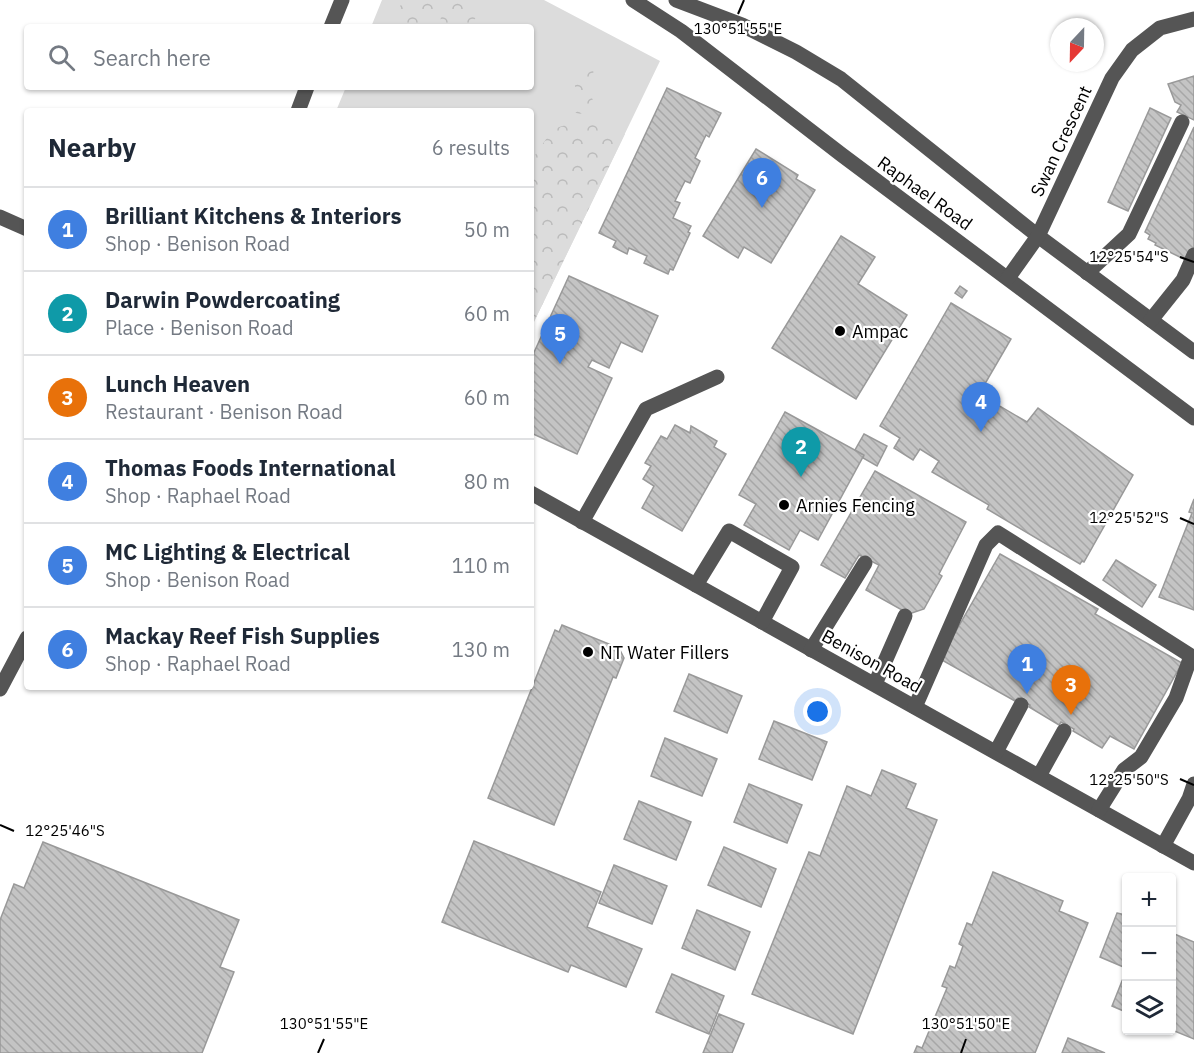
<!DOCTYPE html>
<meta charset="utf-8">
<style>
:root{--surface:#fff;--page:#f6f6f7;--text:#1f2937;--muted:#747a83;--line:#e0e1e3;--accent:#b45309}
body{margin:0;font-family:"IBM Plex Sans",sans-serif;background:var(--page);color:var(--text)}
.controls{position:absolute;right:18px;bottom:18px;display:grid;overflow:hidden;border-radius:6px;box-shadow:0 2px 4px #0004}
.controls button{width:54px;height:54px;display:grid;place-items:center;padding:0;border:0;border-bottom:2px solid var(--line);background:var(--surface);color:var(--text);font:30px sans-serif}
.compass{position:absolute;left:1050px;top:18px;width:54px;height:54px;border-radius:50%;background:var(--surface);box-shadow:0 2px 4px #0004;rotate:202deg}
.you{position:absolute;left:818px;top:712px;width:21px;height:21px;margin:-15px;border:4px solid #fff;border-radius:50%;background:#1a73e8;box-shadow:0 0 0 9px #1a73e833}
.badge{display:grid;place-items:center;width:39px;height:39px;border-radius:50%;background:var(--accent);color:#fff;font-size:20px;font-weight:700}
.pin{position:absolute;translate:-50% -50px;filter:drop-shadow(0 2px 3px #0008)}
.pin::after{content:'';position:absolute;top:32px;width:21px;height:18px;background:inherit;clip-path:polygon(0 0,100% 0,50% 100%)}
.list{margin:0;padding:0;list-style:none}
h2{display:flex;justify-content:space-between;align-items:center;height:78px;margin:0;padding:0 24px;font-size:26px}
h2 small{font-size:20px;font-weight:400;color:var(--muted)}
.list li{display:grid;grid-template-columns:39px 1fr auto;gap:18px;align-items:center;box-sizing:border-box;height:84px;padding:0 24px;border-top:2px solid var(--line)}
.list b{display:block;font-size:22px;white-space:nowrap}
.list p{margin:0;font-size:20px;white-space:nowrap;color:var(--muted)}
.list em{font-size:20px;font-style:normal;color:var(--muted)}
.icon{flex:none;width:33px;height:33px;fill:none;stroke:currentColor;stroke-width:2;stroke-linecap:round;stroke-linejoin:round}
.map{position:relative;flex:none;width:1194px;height:1053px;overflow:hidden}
.search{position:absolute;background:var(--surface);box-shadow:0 2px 4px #0004;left:24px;top:24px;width:510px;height:66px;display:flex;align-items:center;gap:15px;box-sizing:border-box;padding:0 21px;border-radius:6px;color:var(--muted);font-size:22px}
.panel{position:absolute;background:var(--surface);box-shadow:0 2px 4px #0004;left:24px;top:108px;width:510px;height:582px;border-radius:6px}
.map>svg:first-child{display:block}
</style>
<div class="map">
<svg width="1194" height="1053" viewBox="0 0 1194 1053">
<defs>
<pattern id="forest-crowns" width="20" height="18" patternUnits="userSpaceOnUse" patternTransform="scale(1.5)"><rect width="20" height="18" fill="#dcdcdc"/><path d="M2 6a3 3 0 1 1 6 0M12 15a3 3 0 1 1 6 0" fill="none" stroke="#bbb"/></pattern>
<pattern id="building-back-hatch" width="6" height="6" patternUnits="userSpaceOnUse" patternTransform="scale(1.5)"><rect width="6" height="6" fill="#c4c4c4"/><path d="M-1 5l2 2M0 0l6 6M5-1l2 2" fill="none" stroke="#a7a7a7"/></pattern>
</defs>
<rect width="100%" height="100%" fill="#fff"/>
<!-- green -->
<path fill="#dcdcdc" d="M382,0H544L660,61L531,328V111H336L346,87H531V27H371Z"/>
<!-- forest -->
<g fill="url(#forest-crowns)">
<path d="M406,0H433L435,12C424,23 417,27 402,27L398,22L400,6Z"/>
<path d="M451,0H478L475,5L477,16L469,27H439L442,12Z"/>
<path d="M580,66L594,67L592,83L589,91L595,105L592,112L578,114L568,107L575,88V76Z"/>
<path d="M575,122L599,125L625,134L531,328V161L553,129Z"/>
</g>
<!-- building -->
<g fill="url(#building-back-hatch)" stroke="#999" stroke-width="1.5">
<path d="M1194,76V120L1177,112L1181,105L1175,102L1168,84Z"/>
<path d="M667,88L721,113L709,137L706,135L695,158L700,161L690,183L685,181L675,201L680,203L673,218L691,226L688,232L690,233L673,270L670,269L668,274L644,263L647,256L629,248L627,254L613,247L616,241L599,233Z"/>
<path d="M1150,108L1171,118L1128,211L1108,202Z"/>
<path d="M1194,127V248L1188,261L1155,245L1156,243L1148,239L1150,235L1145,232Z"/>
<path d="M756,149L798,175L796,179L815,190L771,263L744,247L738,258L703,236Z"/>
<path d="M841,236L875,257L858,284L907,315L856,399L772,348Z"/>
<path d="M569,276L658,316L642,352L621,342L609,368L592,360L588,367L612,378L577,454L531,433V359Z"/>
<path d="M960,286L967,291L962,298L955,293Z"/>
<path d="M951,303L1011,339L979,394L1027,422L1038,408L1133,475L1084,562L1082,561L1080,564L987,509L989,505L932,472L939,461L920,449L913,460L894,448L900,438L880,426Z"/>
<path d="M785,412L864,455L818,540L800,530L789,550L744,525L756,504L739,495Z"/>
<path d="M675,425L690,433L691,426L717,441L714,447L726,454L682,531L642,508L654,486L643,479L651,466L645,463L661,436L667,439Z"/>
<path d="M864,434L887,446L877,466L863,458L864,455L855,450Z"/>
<path d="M875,471L966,522L939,574L942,576L924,609L909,614L866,590L879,565L859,555L845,578L821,565Z"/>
<path d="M1194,499V610L1159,597L1192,513L1189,512Z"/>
<path d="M1000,554L1098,609L1095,614L1182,663L1134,749L1110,736L1102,748L1073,731L1074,729L1061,722L1059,725L1029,707L1030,705L1018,698L1015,701L940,659Z"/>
<path d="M1116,560L1156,585L1142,607L1103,580Z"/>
<path d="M562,625L619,648L624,658L616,678L613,677L554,825L488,798L555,630L559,632Z"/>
<path d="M689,674L742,696L727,733L674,711Z"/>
<path d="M774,721L827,742L812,780L759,759Z"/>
<path d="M665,738L717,759L702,796L651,776Z"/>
<path d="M882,770L916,784L906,808L937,820L853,1034L752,994L809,852L820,856L847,786L871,796Z"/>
<path d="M749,784L802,805L787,843L734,822Z"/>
<path d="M639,801L691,822L676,860L624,839Z"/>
<path d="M474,841L601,892L587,927L642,949L626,987L571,965L568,972L442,922Z"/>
<path d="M43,842L239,920L220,967L234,972L202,1053H0V920L14,884L24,888Z"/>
<path d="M724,847L776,869L761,907L708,885Z"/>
<path d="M614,865L667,886L652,924L599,903Z"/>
<path d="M993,872L1063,901L1059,911L1088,923L1035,1053H914L917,1046L922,1048L947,988L942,986L950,966L955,968L963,946L959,944L967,923L972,925Z"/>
<path d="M697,910L750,932L735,970L682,948Z"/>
<path d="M1117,913L1126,915V968L1100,957Z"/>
<path d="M1172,933L1194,942V1039L1172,1030Z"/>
<path d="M1126,971V1012L1112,1006Z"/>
<path d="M672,974L724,996L709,1034L656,1012Z"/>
<path d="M719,1014L744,1024L732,1053H703Z"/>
<path d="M1068,1038L1105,1053H1062Z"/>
</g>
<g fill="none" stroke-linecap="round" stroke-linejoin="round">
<!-- minor -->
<g stroke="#555" stroke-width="15">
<path d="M633,0L681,31L842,155L1194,418"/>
<path d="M676,0L742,25L796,52L841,79L1038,236L1194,352"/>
<path d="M331,27L342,0"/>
<path d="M298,111L307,87"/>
<path d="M0,217L27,229"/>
<path d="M1087,273L1129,234L1182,122"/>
<path d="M1008,278L1038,236L1112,78L1132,50L1160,28L1194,19"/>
<path d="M1151,320L1183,280L1194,255"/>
<path d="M531,493L1194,863"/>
<path d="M582,522L646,409L717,377"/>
<path d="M696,585L729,531L792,567L762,622"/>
<path d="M811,650L865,563"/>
<path d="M875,684L905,616"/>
<path d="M0,689L27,638"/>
<path d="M915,707L986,545L998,533L1191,656L1176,698L1141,757L1124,770L1099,810"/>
<path d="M996,752L1021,705"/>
<path d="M1039,776L1064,731"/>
<path d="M1163,846L1189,799L1194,784"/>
</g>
</g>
<!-- ticks -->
<path fill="none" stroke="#000" stroke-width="2" d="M738,14L744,0M1180,257L1194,262M1180,518L1194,524M1180,779L1194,785M0,825L14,831M318,1053L324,1039M961,1053L966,1039"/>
<!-- markers -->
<g fill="#000" stroke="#fff" stroke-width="2">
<circle cx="840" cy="331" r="6"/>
<circle cx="784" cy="505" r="6"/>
<circle cx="588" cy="652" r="6"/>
</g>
<g text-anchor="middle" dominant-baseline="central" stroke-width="4.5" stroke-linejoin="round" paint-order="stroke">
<!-- street labels -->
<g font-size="18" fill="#000" stroke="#fff">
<text transform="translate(1061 141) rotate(-65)">Swan Crescent</text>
<text transform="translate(925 193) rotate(36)">Raphael Road</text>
<text transform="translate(872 661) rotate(29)">Benison Road</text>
</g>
<!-- poi labels -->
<g font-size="18" fill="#000" stroke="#fff" text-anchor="start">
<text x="852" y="331">Ampac</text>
<text x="796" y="505">Arnies Fencing</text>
<text x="600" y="652">NT Water Fillers</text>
</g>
</g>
<g font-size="15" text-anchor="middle" fill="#000" stroke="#fff" stroke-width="4.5" stroke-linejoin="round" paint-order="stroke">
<text x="738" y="34">130°51'55"E</text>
<text x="1129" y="262">12°25'54"S</text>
<text x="1129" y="523">12°25'52"S</text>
<text x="1129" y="785">12°25'50"S</text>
<text x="65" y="836">12°25'46"S</text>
<text x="324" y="1029">130°51'55"E</text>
<text x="966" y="1029">130°51'50"E</text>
</g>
</svg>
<div class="controls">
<button>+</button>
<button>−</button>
<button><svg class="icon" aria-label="layers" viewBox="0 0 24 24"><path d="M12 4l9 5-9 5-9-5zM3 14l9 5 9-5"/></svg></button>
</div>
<svg class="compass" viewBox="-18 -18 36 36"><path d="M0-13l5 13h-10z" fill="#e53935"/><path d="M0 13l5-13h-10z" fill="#747a83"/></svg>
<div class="you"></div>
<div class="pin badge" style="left:1027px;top:694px;background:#3f7fe0">1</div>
<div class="pin badge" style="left:801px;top:477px;background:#0f9aa8">2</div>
<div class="pin badge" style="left:1071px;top:715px;background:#e8710a">3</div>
<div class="pin badge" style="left:981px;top:432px;background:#3f7fe0">4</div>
<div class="pin badge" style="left:560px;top:364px;background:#3f7fe0">5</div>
<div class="pin badge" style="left:762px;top:208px;background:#3f7fe0">6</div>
<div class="search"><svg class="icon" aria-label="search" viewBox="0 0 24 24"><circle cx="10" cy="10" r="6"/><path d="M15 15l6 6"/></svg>Search here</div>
<section class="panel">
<h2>Nearby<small>6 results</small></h2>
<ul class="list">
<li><span class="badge" style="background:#3f7fe0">1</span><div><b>Brilliant Kitchens &amp; Interiors</b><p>Shop · Benison Road</p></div><em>50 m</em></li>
<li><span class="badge" style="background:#0f9aa8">2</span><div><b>Darwin Powdercoating</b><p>Place · Benison Road</p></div><em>60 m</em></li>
<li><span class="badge" style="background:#e8710a">3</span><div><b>Lunch Heaven</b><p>Restaurant · Benison Road</p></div><em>60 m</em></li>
<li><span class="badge" style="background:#3f7fe0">4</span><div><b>Thomas Foods International</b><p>Shop · Raphael Road</p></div><em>80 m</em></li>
<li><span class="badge" style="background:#3f7fe0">5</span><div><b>MC Lighting &amp; Electrical</b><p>Shop · Benison Road</p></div><em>110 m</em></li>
<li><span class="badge" style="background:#3f7fe0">6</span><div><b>Mackay Reef Fish Supplies</b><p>Shop · Raphael Road</p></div><em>130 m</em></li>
</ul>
</section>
</div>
